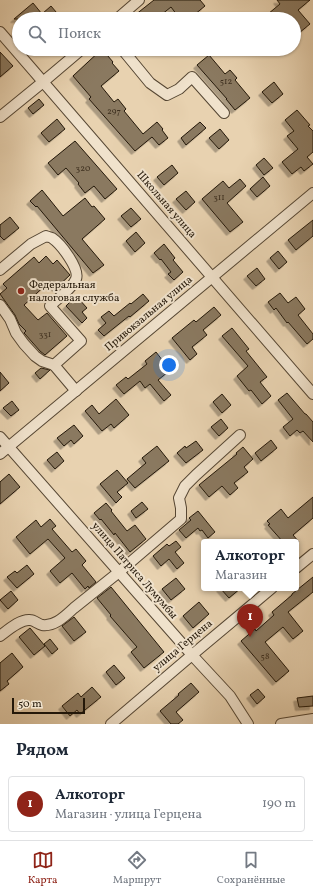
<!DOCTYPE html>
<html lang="ru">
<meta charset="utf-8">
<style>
:root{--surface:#fff;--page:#f6f6f7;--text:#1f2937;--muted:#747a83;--line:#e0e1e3;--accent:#8f2418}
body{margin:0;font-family:Vollkorn,serif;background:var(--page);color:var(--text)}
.scale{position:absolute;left:12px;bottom:10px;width:73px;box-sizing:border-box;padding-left:4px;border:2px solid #241809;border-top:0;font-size:11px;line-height:14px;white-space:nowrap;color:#241809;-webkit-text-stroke:3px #f0e2cc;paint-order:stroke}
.you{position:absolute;left:169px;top:365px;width:14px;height:14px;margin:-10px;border:3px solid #fff;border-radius:50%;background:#1a73e8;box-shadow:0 0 0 6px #1a73e833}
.badge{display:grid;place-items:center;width:26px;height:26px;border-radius:50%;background:var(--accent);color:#fff;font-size:13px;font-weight:700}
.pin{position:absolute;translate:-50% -33px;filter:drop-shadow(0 1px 2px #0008)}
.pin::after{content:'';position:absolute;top:21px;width:14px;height:12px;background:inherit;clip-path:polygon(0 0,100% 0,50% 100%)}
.popup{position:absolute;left:201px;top:539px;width:98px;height:52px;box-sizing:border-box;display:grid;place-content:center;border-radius:4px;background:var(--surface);filter:drop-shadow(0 1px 3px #0005);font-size:13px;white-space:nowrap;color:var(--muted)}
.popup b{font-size:15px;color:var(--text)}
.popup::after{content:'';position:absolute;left:50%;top:100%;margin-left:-8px;border:8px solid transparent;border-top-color:var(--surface)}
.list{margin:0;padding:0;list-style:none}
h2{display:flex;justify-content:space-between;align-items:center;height:52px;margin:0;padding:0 16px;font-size:17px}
h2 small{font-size:13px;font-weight:400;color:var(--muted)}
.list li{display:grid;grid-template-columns:26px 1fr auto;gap:12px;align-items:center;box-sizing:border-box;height:56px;margin:0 8px 8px;padding:0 8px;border:1px solid var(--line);border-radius:4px}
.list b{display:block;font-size:15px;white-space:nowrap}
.list p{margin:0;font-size:13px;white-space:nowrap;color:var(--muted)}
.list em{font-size:13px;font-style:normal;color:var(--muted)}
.icon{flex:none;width:22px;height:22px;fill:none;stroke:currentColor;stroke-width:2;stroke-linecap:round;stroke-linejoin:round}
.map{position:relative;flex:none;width:313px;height:724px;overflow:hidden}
.search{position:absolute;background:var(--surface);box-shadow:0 1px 3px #0004;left:12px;right:12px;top:12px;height:44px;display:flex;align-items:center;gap:10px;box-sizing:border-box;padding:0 14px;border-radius:22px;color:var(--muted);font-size:15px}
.sheet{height:116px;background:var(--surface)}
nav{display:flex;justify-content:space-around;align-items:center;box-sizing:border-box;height:56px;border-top:1px solid var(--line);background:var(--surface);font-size:11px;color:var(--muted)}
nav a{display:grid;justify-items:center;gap:2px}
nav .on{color:var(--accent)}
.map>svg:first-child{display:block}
</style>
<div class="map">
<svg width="313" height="724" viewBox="0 0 313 724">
<defs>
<filter id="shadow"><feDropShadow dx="-3.5" dy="3.5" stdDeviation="0" flood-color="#0004"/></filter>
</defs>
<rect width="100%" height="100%" fill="#e8d2b0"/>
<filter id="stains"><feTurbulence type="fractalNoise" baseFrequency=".005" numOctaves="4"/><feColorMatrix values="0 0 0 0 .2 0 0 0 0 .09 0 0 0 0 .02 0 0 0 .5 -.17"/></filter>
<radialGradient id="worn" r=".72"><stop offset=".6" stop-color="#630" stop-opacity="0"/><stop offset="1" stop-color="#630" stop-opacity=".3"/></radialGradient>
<!-- building -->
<g fill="#8a7960" stroke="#241809" filter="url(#shadow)">
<path d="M154,0H200L205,6L189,19H180L171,7L156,19H130Z"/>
<path d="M277,0H310L298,10L310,24L299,33L294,27V19H262L280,4Z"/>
<path d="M33,3L42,14L51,6L62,19H14Z"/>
<path d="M102,49L113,62L112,63L119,71L101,86L114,102L118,99L126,109L124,111L143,134L157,122L163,129L162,130L168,138L159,145L152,137L135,151L89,99L91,97L73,76Z"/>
<path d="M0,52L13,66L0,77Z"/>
<path d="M209,55L225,74L230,70L237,78L235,80L250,98L235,110L226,99H227L197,65Z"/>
<path d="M274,82L283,94L272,103L262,92Z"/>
<path d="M39,99L44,105L33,114L28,108Z"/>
<path d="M297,110L310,125L308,126L313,131V152L307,157L313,164L304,171L301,167L292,174L282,162L298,149L287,136L294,131L285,120Z"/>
<path d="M57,119L65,129L49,142L41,133Z"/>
<path d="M200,122L206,128L186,145L181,138Z"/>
<path d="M220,129L229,140L219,149L209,138Z"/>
<path d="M75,141L117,189L105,199L94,186L85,193L78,184L79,183L66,168L58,175L48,163Z"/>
<path d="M264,158L273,168L264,175L256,165Z"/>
<path d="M172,165L178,173L164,185L157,177Z"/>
<path d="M263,177L270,186L257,197L250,189Z"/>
<path d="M240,179L246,186L227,203L243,222L230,232L202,199L223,181L229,188Z"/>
<path d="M42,190L63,216L85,198L92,207L94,206L105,219L82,239L104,265L93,273L37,206L36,207L30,201Z"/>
<path d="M186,191L195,202L186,210L176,199Z"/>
<path d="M131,208L141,219L131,227L121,216Z"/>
<path d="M10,217L19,228L4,240L0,236V225Z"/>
<path d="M313,220V236L296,250L288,240Z"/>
<path d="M136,232L145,243L135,252L126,241Z"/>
<path d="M164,244L175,258L173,260L183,272L174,280L168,274L171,272L161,259L160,260L154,253Z"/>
<path d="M278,251L287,262L279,269L270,258Z"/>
<path d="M46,256L53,264L57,260L70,275L56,288L50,281L24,305L38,320L47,313L67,336L45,355L40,351L25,334L24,333L26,331L19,324L15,315L0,294L7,288L3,284L34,257L39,263Z"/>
<path d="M257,268L265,279L256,286L247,276Z"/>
<path d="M280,293L288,303L296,297L305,309L298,315L313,334V339L307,344L288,322L287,323L276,308L274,310L268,302Z"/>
<path d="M143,294L149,301L130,317L129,316L104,336L98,330L106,323L101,317L109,311L114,316L130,303L131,304Z"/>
<path d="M78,298L87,308L82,312L87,318L82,323L66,306L71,301L73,302Z"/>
<path d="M214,307L221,315L203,330L207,335L192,347L197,354L190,360L172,338L194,320L196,322Z"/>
<path d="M232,328L249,349L246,351L267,377L260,382L271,396L262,404L251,390L249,391L237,376L248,366L222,336Z"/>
<path d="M156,352L163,361L161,363L168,372L158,380L171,395L164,401L150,384L145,388L140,381L124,394L116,385L126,377L128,379L147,364L145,361Z"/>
<path d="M41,368L50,370L40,379L35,373Z"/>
<path d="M0,372L9,383L0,391Z"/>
<path d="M287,393L305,414H306L313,422V442L303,431L300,433L297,430L290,436L283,427L293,419L278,400Z"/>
<path d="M222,394L231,405L222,413L213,402Z"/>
<path d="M116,399L129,415L114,428L111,424L102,431L85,411L92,405L99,414Z"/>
<path d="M12,401L19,410L11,416L3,408Z"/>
<path d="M221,419L228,428L219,436L211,427Z"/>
<path d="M74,425L83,436L74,444L71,440L64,446L57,438Z"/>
<path d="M271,440L277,448L261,461L255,453Z"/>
<path d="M196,441L203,450L186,463L177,453L185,446L186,448Z"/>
<path d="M157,446L169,461L135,488L127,479L146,463L142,458Z"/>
<path d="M243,447L253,459L244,467L248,472L234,483L238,488L230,495L222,486L209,497L199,485L237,454L236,453Z"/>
<path d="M57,452L64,461L55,469L47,460Z"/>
<path d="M117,470L128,483L117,492L122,497L116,503L100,484Z"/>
<path d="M9,474L20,487L0,504V482Z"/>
<path d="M313,497V518L293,535L299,542H283L268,525L270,524L267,521L281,509L288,518Z"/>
<path d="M142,502L148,509L136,518L131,511Z"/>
<path d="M106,503L112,510L111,511L127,531L135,525L146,539L130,552L115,533L114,535L101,519L100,520L94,513Z"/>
<path d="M198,511L215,532L208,538L202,530L200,531L198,528L186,538L179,530L191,520L189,518Z"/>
<path d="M50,519L56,526L52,529L72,552L76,549L86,561L82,565L96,582L89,588L88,586L85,589L72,573L60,583L50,571L65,558L48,539L30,554L16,537L36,520L41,527Z"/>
<path d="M176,541L181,547L175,552L184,563L177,569L169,559L161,566L153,556L167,544L169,546Z"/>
<path d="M27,565L34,574L17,588L7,577L15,571L17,573Z"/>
<path d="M313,577V592L288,612L303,631L293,639L283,627L265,642L289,671L276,682L241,641L255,629L256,631L274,615L272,612L292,595V594Z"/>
<path d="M176,578L185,589L171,600L162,589Z"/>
<path d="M111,587L164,652L144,668L131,652L137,647L110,616L111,615L97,598Z"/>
<path d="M220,588H241L229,598Z"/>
<path d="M11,591L18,600L8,609L0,600Z"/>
<path d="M199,602L209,614L193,628L183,616Z"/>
<path d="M74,617L86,632L74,641L62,626Z"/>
<path d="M30,628L45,646L34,655L19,637Z"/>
<path d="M50,639L58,649L52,654L44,644Z"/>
<path d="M12,653L23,667L7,681L9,684L0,691V663Z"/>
<path d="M114,665L125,678L116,685L106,672Z"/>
<path d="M191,683L199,692L176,712L183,720L178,724H171L160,711L179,695L178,694Z"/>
<path d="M92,687L101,697L80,714L77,710L70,716L62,706L78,693L81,697Z"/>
<path d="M258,689L265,697L257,704L250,695Z"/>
<path d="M313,696V706L299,707L297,698Z"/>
</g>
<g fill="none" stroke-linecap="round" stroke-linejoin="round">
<defs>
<g id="minor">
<path d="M117,19L139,0"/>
<path d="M0,32L313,394"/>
<path d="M122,49L150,83L167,95L179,89L192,77L224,113"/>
<path d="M0,117L43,82L82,49"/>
<path d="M0,270L31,244L46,236C48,237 50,237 52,238C61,244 80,269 76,279C72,289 57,299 50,306L81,341L54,365L42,361L35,356L24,344L16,333L10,319L0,305"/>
<path d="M54,365L76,391"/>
<path d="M0,437L192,655L230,696L248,724"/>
<path d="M0,454L313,193"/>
<path d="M296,568L313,554"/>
<path d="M0,636C8,630 20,619 30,620C34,620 38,624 42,625C55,627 66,615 74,608L119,572L181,519V508L179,498L185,486L196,475L240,435"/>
<path d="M111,724L192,655L272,588"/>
<path d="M281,724L313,719"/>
</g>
</defs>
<!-- minor casing -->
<use href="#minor" stroke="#554633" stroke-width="12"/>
<!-- minor -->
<use href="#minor" stroke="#f0e2cc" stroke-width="10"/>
</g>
<!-- markers -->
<circle fill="#8f2418" stroke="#f0e2cc" stroke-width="1.5" cx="21" cy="291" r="4"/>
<g text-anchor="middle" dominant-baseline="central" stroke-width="4" stroke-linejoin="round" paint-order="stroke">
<!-- number labels -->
<g font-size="9" fill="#3e301f">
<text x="226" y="81">512</text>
<text x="114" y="111">297</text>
<text x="83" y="168">320</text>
<text x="219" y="197">311</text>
<text x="45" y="334">331</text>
<text x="265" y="656">58</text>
</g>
<!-- street labels -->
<g font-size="11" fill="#241809" stroke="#f0e2cc">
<text transform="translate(166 205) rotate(49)">Школьная улица</text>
<text transform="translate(149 314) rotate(-40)">Привокзальная улица</text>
<text transform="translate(134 571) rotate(49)">улица Патриса Лумумбы</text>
<text transform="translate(183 646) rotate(-40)">улица Герцена</text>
</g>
<!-- poi labels -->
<g font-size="11" fill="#241809" stroke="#f0e2cc" text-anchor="start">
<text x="29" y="285">Федеральная<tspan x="29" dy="13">налоговая служба</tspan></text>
</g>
</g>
<rect width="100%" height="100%" filter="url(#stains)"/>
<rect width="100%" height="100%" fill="url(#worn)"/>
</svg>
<div class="scale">50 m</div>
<div class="you"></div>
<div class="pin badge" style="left:250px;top:637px">1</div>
<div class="popup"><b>Алкоторг</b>Магазин</div>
<div class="search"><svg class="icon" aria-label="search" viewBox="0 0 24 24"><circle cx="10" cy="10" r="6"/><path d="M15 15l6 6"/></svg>Поиск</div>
</div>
<section class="sheet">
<h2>Рядом<small></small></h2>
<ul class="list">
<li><span class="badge">1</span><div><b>Алкоторг</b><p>Магазин · улица Герцена</p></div><em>190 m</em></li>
</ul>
</section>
<nav>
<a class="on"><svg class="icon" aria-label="map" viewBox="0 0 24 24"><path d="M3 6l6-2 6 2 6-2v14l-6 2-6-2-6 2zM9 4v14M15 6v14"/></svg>Карта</a>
<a><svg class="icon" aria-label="directions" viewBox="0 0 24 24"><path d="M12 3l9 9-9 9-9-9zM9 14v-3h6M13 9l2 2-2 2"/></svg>Маршрут</a>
<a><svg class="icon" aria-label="saved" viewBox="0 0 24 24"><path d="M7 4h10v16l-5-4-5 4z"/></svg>Сохранённые</a>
</nav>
